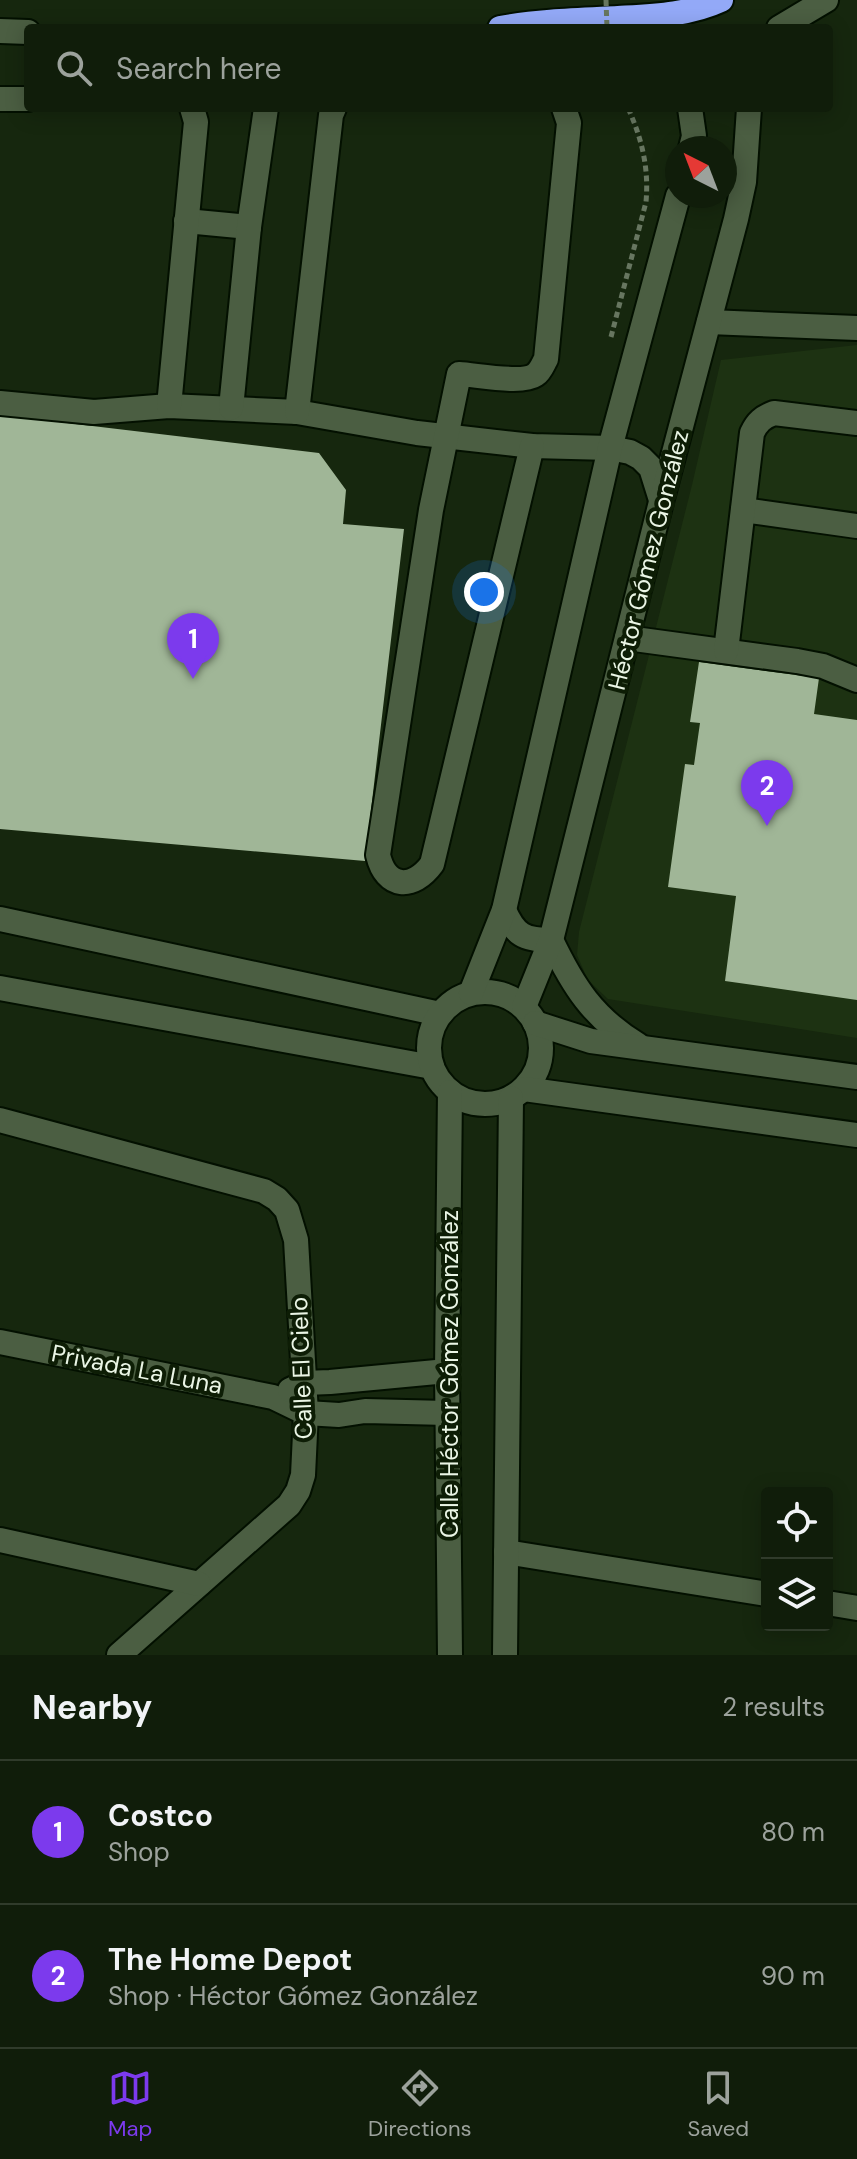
<!DOCTYPE html>
<meta charset="utf-8">
<style>
:root{--surface:#101d0a;--page:#1e2a18;--text:#f1f3f6;--muted:#9ca29c;--line:#303b2b;--accent:#7c3aed}
body{margin:0;font-family:"DM Sans",sans-serif;background:var(--page);color:var(--text)}
.controls{position:absolute;right:24px;bottom:24px;display:grid;overflow:hidden;border-radius:8px;box-shadow:0 4px 20px #0003}
.controls button{width:72px;height:72px;display:grid;place-items:center;padding:0;border:0;border-bottom:2px solid var(--line);background:var(--surface);color:var(--text);font:40px sans-serif}
.compass{position:absolute;left:665px;top:136px;width:72px;height:72px;border-radius:50%;background:var(--surface);box-shadow:0 4px 20px #0003;rotate:318deg}
.you{position:absolute;left:484px;top:592px;width:28px;height:28px;margin:-20px;border:6px solid #fff;border-radius:50%;background:#1a73e8;box-shadow:0 0 0 12px #1a73e833}
.badge{display:grid;place-items:center;width:52px;height:52px;border-radius:50%;background:var(--accent);color:#fff;font-size:26px;font-weight:700}
.pin{position:absolute;translate:-50% -66px;filter:drop-shadow(0 2px 4px #0008)}
.pin::after{content:'';position:absolute;top:42px;width:28px;height:24px;background:inherit;clip-path:polygon(0 0,100% 0,50% 100%)}
.list{margin:0;padding:0;list-style:none}
h2{display:flex;justify-content:space-between;align-items:center;height:104px;margin:0;padding:0 32px;font-size:34px}
h2 small{font-size:26px;font-weight:400;color:var(--muted)}
.list li{display:grid;grid-template-columns:52px 1fr auto;gap:24px;align-items:center;box-sizing:border-box;height:144px;padding:0 32px;border-top:2px solid var(--line)}
.list b{display:block;font-size:30px;white-space:nowrap}
.list p{margin:0;font-size:26px;white-space:nowrap;color:var(--muted)}
.list em{font-size:26px;font-style:normal;color:var(--muted)}
.icon{flex:none;width:44px;height:44px;fill:none;stroke:currentColor;stroke-width:2;stroke-linecap:round;stroke-linejoin:round}
.map{position:relative;flex:none;width:857px;height:1655px;overflow:hidden}
.search{position:absolute;background:var(--surface);box-shadow:0 4px 20px #0003;left:24px;right:24px;top:24px;height:88px;display:flex;align-items:center;gap:20px;box-sizing:border-box;padding:0 28px;border-radius:8px;color:var(--muted);font-size:30px}
.sheet{height:392px;background:var(--surface)}
nav{display:flex;justify-content:space-around;align-items:center;box-sizing:border-box;height:112px;border-top:2px solid var(--line);background:var(--surface);font-size:22px;color:var(--muted)}
nav a{display:grid;justify-items:center;gap:4px}
nav .on{color:var(--accent)}
.map>svg:first-child{display:block}
</style>
<div class="map">
<svg width="857" height="1655" viewBox="0 0 857 1655">
<rect width="100%" height="100%" fill="#16270e"/>
<!-- built -->
<path fill="#1d3212" d="M857,345V1038L608,999L588,980L577,955L579,932L692,485L721,360Z"/>
<!-- building -->
<g fill="#a0b697">
<path d="M0,415L319,453L346,490L343,524L404,529L365,861L0,829Z"/>
<path d="M699,662L819,678L814,714L857,720V1000L725,981L736,896L668,887L685,764L694,765L700,723L690,722Z"/>
</g>
<g fill="none" stroke-linecap="round" stroke-linejoin="round">
<defs>
<g id="minor">
<path d="M779,28L826,0"/>
<path d="M0,31L28,32"/>
<path d="M0,99H28"/>
<path d="M690,108L694,136L691,148"/>
<path d="M186,221L249,227"/>
<path d="M709,322L857,328"/>
<path d="M0,403L94,412L169,406L297,412L417,433L532,446L610,448L630,452L641,458L651,468L661,500"/>
<path d="M169,406L196,122L192,108"/>
<path d="M231,408L249,227L266,108"/>
<path d="M297,412L331,115L334,108"/>
<path d="M532,446L432,864C413,890 386,889 378,855L431,510L459,374C477,375 522,384 535,375C541,371 543,364 546,359L569,123L564,108"/>
<path d="M743,510L857,526"/>
<path d="M627,638L797,661L823,666L857,680"/>
<path d="M726,651L752,433C757,422 763,417 774,413L857,423"/>
<path d="M504,910C515,935 524,940 551,940C573,986 593,1018 638,1045"/>
<path d="M0,919L440,1014"/>
<path d="M0,988L432,1067"/>
<circle cx="485" cy="1048" r="56"/>
<path d="M471,993L504,910L610,448L678,196"/>
<path d="M524,1007L551,940L661,502L736,219L744,182L749,108"/>
<path d="M535,1023L591,1041L857,1077"/>
<path d="M524,1089L857,1135"/>
<path d="M450,1092L447,1371L450,1655"/>
<path d="M0,1120L264,1191L277,1199L287,1210L296,1240L306,1413L303,1475L298,1491L289,1505L119,1655"/>
<path d="M0,1342L273,1397L306,1413L339,1415L365,1411L447,1413"/>
<path d="M290,1390L305,1383L330,1382L447,1371"/>
<path d="M0,1540L199,1584"/>
<path d="M506,1552L767,1594"/>
<path d="M827,1603L857,1608"/>
<path d="M505,1655L511,1098"/>
</g>
<path id="highway" d="M500,28C539,21 578,20 618,18C652,16 689,15 721,0"/>
</defs>
<!-- minor casing -->
<use href="#minor" stroke="#031000" stroke-width="28"/>
<!-- highway casing -->
<use href="#highway" stroke="#031000" stroke-width="28"/>
<!-- path -->
<path stroke="#677660" stroke-width="5" stroke-dasharray="6 4" stroke-linecap="butt" d="M611,337L646,202C649,168 642,139 628,108"/>
<!-- minor -->
<use href="#minor" stroke="#4b5e42" stroke-width="24"/>
<!-- highway -->
<use href="#highway" stroke="#93a9f7" stroke-width="24"/>
<!-- path-bridge -->
<path stroke="#677660" stroke-width="5" stroke-dasharray="6 4" stroke-linecap="butt" d="M606,0L607,28"/>
</g>
<g text-anchor="middle" dominant-baseline="central" stroke-width="8" stroke-linejoin="round" paint-order="stroke">
<!-- street labels -->
<g font-size="24" fill="#eaf5e5" stroke="#0d1d05">
<text transform="translate(648 560) rotate(-76)">Héctor Gómez González</text>
<text transform="translate(301 1368) rotate(-92)">Calle El Cielo</text>
<text transform="translate(137 1369) rotate(11)">Privada La Luna</text>
<text transform="translate(449 1374) rotate(-90)">Calle Héctor Gómez González</text>
</g>
</g>
</svg>
<div class="controls">
<button><svg class="icon" aria-label="locate" viewBox="0 0 24 24"><circle cx="12" cy="12" r="6"/><path d="M12 2v4M12 18v4M2 12h4M18 12h4"/></svg></button>
<button><svg class="icon" aria-label="layers" viewBox="0 0 24 24"><path d="M12 4l9 5-9 5-9-5zM3 14l9 5 9-5"/></svg></button>
</div>
<svg class="compass" viewBox="-18 -18 36 36"><path d="M0-13l5 13h-10z" fill="#e53935"/><path d="M0 13l5-13h-10z" fill="#9ca29c"/></svg>
<div class="you"></div>
<div class="pin badge" style="left:193px;top:679px">1</div>
<div class="pin badge" style="left:767px;top:826px">2</div>
<div class="search"><svg class="icon" aria-label="search" viewBox="0 0 24 24"><circle cx="10" cy="10" r="6"/><path d="M15 15l6 6"/></svg>Search here</div>
</div>
<section class="sheet">
<h2>Nearby<small>2 results</small></h2>
<ul class="list">
<li><span class="badge">1</span><div><b>Costco</b><p>Shop</p></div><em>80 m</em></li>
<li><span class="badge">2</span><div><b>The Home Depot</b><p>Shop · Héctor Gómez González</p></div><em>90 m</em></li>
</ul>
</section>
<nav>
<a class="on"><svg class="icon" aria-label="map" viewBox="0 0 24 24"><path d="M3 6l6-2 6 2 6-2v14l-6 2-6-2-6 2zM9 4v14M15 6v14"/></svg>Map</a>
<a><svg class="icon" aria-label="directions" viewBox="0 0 24 24"><path d="M12 3l9 9-9 9-9-9zM9 14v-3h6M13 9l2 2-2 2"/></svg>Directions</a>
<a><svg class="icon" aria-label="saved" viewBox="0 0 24 24"><path d="M7 4h10v16l-5-4-5 4z"/></svg>Saved</a>
</nav>
